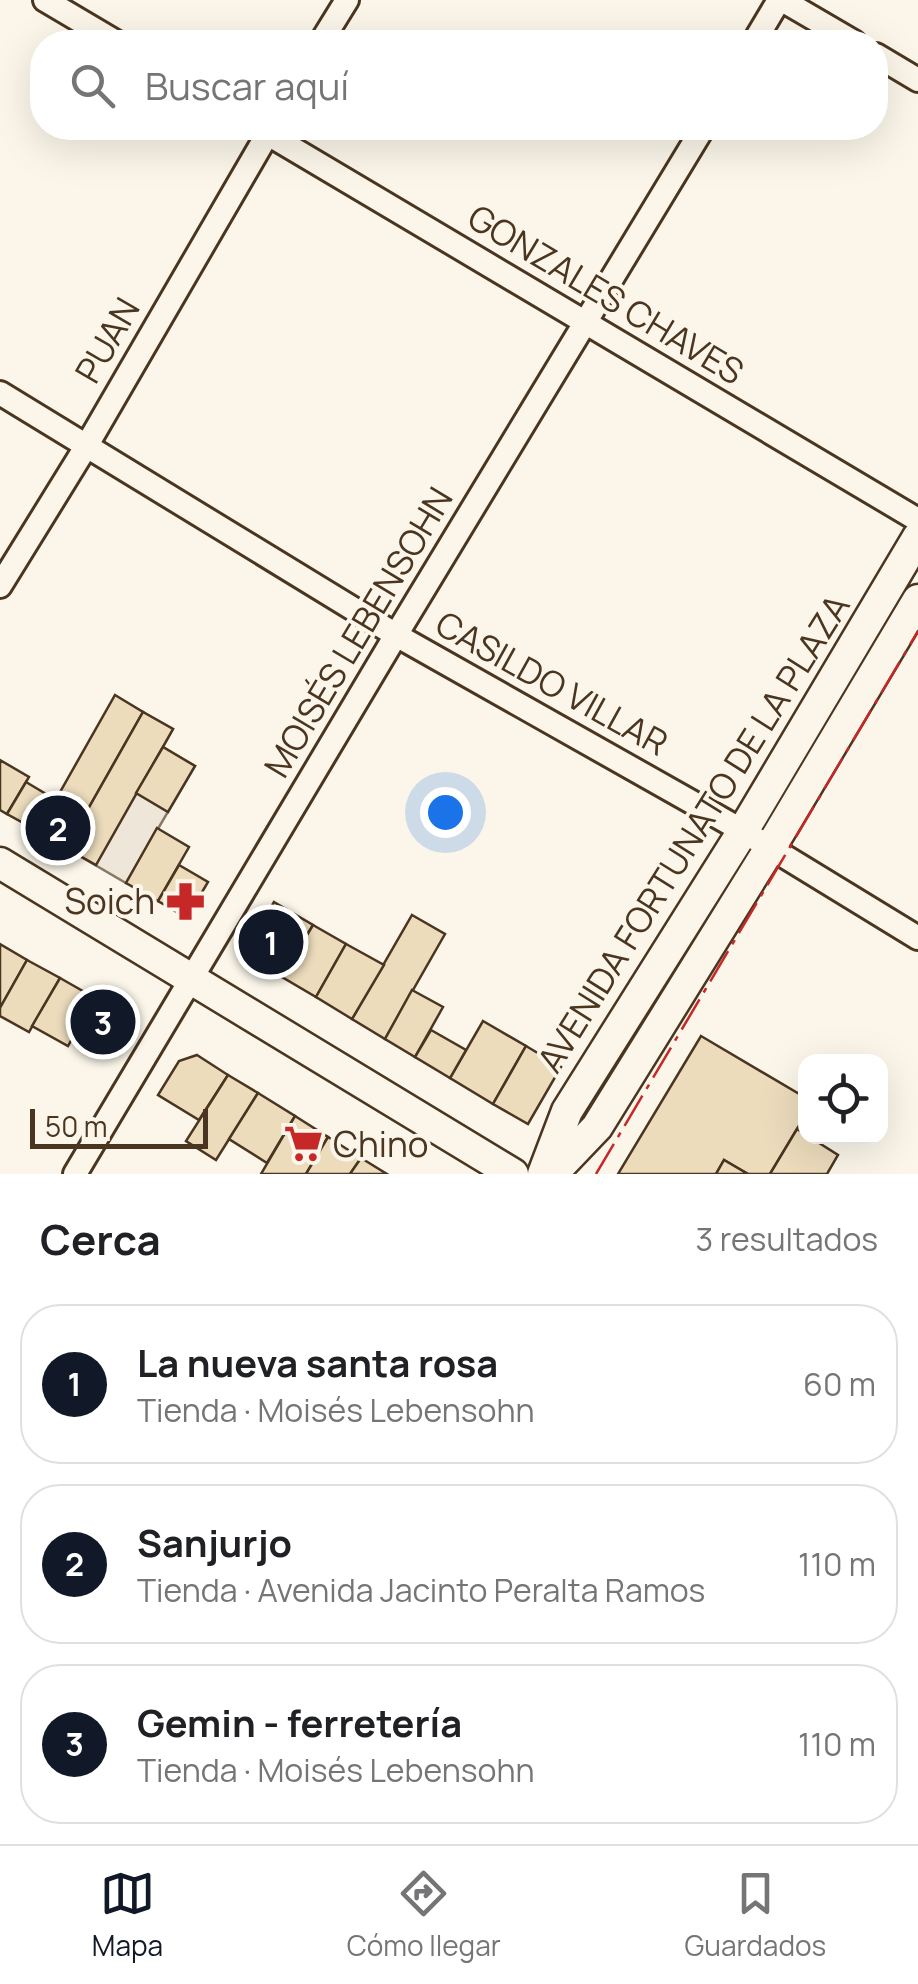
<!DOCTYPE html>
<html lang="es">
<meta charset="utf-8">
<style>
:root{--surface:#fff;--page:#f2f2f2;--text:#202124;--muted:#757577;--line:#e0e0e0;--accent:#111827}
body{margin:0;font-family:Manrope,sans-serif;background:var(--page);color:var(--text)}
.controls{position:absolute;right:30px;bottom:30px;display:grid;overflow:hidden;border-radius:20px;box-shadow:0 10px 40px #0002}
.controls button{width:90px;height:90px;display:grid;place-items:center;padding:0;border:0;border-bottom:2px solid var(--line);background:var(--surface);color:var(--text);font:50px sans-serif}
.scale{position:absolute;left:30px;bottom:25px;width:178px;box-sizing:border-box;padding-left:10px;border:5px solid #4a3520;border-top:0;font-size:28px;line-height:35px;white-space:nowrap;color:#4a3520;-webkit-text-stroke:8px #fbf6e9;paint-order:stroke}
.you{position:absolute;left:445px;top:812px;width:35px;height:35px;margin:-25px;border:8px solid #fff;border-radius:50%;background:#1a73e8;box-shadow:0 0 0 15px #1a73e833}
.badge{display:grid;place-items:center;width:65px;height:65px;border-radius:50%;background:var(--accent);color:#fff;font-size:32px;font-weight:700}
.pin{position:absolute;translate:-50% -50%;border:5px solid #fff;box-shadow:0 2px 10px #0006}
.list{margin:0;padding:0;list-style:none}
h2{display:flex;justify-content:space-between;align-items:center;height:130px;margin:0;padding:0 40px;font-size:42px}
h2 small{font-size:32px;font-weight:400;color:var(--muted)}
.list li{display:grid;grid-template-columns:65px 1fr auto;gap:30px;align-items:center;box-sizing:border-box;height:160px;margin:0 20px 20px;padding:0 20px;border:2px solid var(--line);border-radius:40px}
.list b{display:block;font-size:38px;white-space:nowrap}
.list p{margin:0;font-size:32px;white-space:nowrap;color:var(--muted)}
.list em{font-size:32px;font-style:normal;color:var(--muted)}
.icon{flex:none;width:55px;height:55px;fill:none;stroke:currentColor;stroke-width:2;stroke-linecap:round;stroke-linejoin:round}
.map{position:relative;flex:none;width:918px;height:1174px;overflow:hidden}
.search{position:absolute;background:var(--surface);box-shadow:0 10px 40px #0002;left:30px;right:30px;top:30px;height:110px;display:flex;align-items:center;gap:25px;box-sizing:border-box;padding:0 35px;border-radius:40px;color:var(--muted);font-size:38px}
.sheet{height:670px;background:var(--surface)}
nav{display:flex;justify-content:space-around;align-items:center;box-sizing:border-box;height:140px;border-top:2px solid var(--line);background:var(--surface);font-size:28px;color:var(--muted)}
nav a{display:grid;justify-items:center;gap:5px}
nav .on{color:var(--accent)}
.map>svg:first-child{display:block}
</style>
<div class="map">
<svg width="918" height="1174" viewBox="0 0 918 1174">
<rect width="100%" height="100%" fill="#fbf6e9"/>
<!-- green -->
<path fill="#ede6d9" stroke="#887966" stroke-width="2.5" d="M143,712L173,729L163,747L195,766L126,883L66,848Z"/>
<!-- building -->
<g fill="#ecdcbc" stroke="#4a3520" stroke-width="2.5">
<path d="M115,695L143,712L66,848L38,831Z"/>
<path d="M143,712L173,729L96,865L66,848Z"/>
<path d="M163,747L195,766L168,812L136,793Z"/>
<path d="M0,760L29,777L7,814L0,810Z"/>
<path d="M26,782L56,800L38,831L7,814Z"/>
<path d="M157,828L189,847L158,901L126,883Z"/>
<path d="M179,865L208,882L187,918L158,901Z"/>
<path d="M274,902L313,925L282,977L256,961L253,938Z"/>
<path d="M412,915L445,934L385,1039L352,1019Z"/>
<path d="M313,925L346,944L316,997L282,977Z"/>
<path d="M0,944L27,960L0,1008Z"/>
<path d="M346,944L384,965L352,1019L316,997Z"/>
<path d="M27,960L60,978L29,1032L0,1016V1008Z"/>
<path d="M60,978L95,998L68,1046L32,1026Z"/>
<path d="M412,990L443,1007L415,1057L385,1039Z"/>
<path d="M95,998L126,1017L105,1053L74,1034Z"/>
<path d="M483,1021L526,1046L493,1104L450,1078Z"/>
<path d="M431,1030L466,1050L450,1078L415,1057Z"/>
<path d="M701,1036L806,1098V1114L770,1174H748L724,1160L716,1174H618Z"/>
<path d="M526,1046L561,1067L528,1124L493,1104Z"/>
<path d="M197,1055L228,1075L199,1120L158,1095L179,1061Z"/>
<path d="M228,1075L258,1093L216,1160L186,1141Z"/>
<path d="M258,1093L295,1116L267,1163L229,1139Z"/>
<path d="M295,1116L328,1137L306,1174H261Z"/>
<path d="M797,1129L838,1155L827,1174H770Z"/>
<path d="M328,1137L361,1158L350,1174H306Z"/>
<path d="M361,1158L387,1174H350Z"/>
<path d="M724,1160L748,1174H716Z"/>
</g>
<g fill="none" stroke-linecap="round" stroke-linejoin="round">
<defs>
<g id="minor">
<path d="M45,0L116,42"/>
<path d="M782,0L854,42"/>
<path d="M321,42L347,0"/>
<path d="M754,42L779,0"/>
<path d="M876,55L918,80"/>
<path d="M258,128L918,520"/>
<path d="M0,393L396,635L743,831L918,938"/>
<path d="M0,586L87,445L271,128"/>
<path d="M75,1174L396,635L703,128"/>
</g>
<g id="secondary">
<path d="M0,863L513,1174"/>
<path d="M543,1174L567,1111L743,831L918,537"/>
<path d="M552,1174L597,1127L770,848L918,600"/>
</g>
</defs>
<!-- minor casing -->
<use href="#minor" stroke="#4a3520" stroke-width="28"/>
<!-- secondary casing -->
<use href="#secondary" stroke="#4a3520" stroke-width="35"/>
<!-- minor -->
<use href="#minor" stroke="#fbf6e9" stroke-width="22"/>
<!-- secondary -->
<use href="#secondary" stroke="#fbf6e9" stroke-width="30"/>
<!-- power -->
<path stroke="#c62828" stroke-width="2.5" stroke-dasharray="35 8 5 8" stroke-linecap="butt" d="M596,1174L918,631"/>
</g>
<!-- icons -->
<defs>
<symbol id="pharmacy-bare" viewBox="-9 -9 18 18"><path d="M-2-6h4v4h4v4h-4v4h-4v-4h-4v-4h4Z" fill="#c62828" stroke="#fbf6e9" stroke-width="2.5" paint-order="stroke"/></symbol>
<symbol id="supermarket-bare" viewBox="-9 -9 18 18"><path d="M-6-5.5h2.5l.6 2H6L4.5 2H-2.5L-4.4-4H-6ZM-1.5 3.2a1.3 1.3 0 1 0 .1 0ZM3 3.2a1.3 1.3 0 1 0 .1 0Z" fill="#c62828" stroke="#fbf6e9" stroke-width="2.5" paint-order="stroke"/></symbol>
</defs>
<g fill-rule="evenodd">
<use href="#pharmacy-bare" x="158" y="874" width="55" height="55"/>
<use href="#supermarket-bare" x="276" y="1116" width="55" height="55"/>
</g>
<g text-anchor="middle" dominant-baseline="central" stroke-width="8" stroke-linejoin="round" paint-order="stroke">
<!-- street labels -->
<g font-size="35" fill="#4a3520" stroke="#fbf6e9">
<text transform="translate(606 294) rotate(31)">GONZALES CHAVES</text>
<text transform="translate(107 340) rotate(-60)">PUAN</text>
<text transform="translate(358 632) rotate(-59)">MOISÉS LEBENSOHN</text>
<text transform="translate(552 683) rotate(29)">CASILDO VILLAR</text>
<text transform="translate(693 833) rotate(-58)">AVENIDA FORTUNATO DE LA PLAZA</text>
</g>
<!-- poi labels -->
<g font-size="35" fill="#4a3520" stroke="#fbf6e9" text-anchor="end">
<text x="155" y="901">Soich</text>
<text x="333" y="1144" text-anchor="start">Chino</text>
</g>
</g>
</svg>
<div class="controls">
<button><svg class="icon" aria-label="locate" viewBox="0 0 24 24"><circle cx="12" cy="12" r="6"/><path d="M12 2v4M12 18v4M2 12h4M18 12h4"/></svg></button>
</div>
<div class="scale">50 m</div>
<div class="you"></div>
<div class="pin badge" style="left:271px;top:942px">1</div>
<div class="pin badge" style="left:58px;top:828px">2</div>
<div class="pin badge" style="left:103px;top:1022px">3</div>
<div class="search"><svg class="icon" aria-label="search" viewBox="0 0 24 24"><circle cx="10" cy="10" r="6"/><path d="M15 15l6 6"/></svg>Buscar aquí</div>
</div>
<section class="sheet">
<h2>Cerca<small>3 resultados</small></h2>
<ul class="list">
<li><span class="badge">1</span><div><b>La nueva santa rosa</b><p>Tienda · Moisés Lebensohn</p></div><em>60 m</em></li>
<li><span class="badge">2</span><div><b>Sanjurjo</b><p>Tienda · Avenida Jacinto Peralta Ramos</p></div><em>110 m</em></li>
<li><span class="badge">3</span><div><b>Gemin - ferretería</b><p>Tienda · Moisés Lebensohn</p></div><em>110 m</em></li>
</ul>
</section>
<nav>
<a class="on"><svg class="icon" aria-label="map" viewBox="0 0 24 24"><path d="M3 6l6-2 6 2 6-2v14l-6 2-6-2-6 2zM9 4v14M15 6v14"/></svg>Mapa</a>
<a><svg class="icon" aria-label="directions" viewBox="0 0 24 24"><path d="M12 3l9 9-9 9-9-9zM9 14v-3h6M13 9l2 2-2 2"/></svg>Cómo llegar</a>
<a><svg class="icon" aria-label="saved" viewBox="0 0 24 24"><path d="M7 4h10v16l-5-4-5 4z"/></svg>Guardados</a>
</nav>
